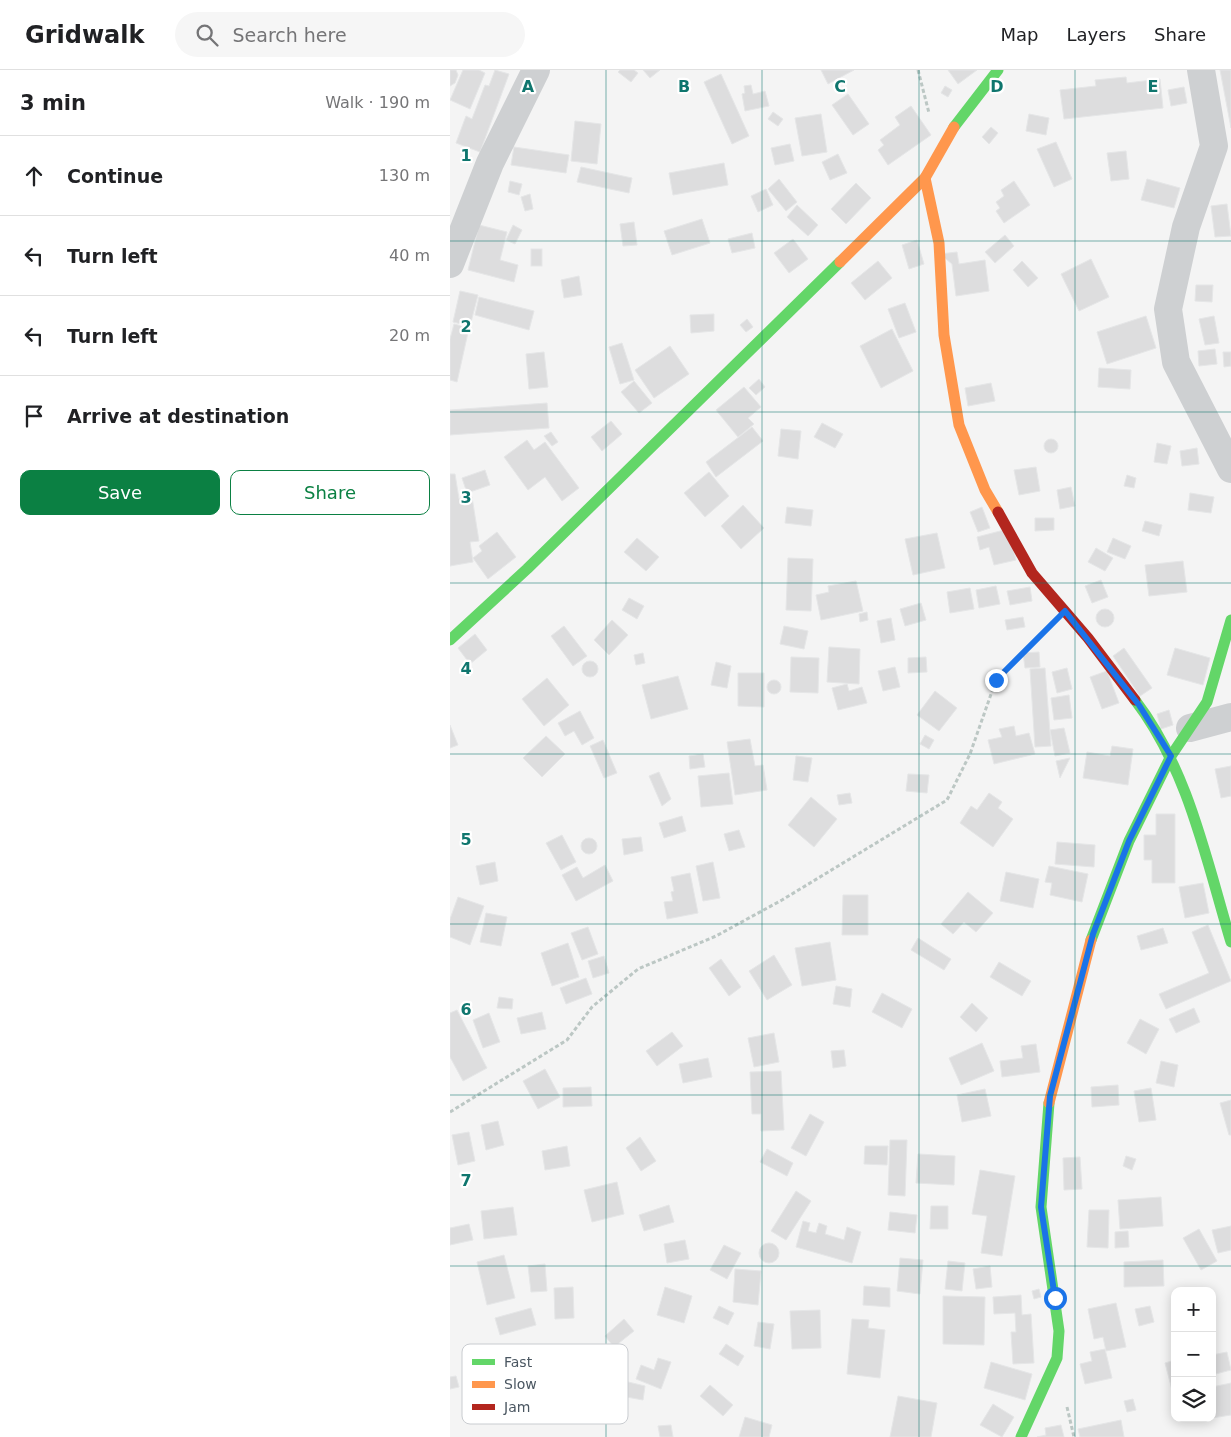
<!DOCTYPE html>
<meta charset="utf-8">
<style>
:root{--surface:#fff;--page:#f6f6f6;--text:#202124;--muted:#757577;--line:#e0e0e0;--accent:#0b8043}
body{margin:0;font-family:"DejaVu Sans",sans-serif;background:var(--page);color:var(--text)}
.controls{position:absolute;right:15px;bottom:15px;display:grid;overflow:hidden;border-radius:10px;box-shadow:0 2px 12px #0003}
.controls button{width:45px;height:45px;display:grid;place-items:center;padding:0;border:0;border-bottom:1px solid var(--line);background:var(--surface);color:var(--text);font:25px sans-serif}
.stop{position:absolute;width:15px;height:15px;margin:-11px;border:4px solid #1a73e8;border-radius:50%;background:#fff}
.stop.end{background:#1a73e8;border-color:#fff;box-shadow:0 1px 5px #0008}
.list{margin:0;padding:0;list-style:none}
h2{display:flex;justify-content:space-between;align-items:center;height:65px;margin:0;padding:0 20px;font-size:21px}
h2 small{font-size:16px;font-weight:400;color:var(--muted)}
.list li{display:grid;grid-template-columns:32px 1fr auto;gap:15px;align-items:center;box-sizing:border-box;height:80px;padding:0 20px;border-top:1px solid var(--line)}
.list b{display:block;font-size:19px;white-space:nowrap}
.list em{font-size:16px;font-style:normal;color:var(--muted)}
.actions{display:flex;gap:10px;padding:15px 20px}
.actions a{flex:1;padding:11px 0;border:1px solid var(--accent);border-radius:10px;text-align:center;font-size:18px;color:var(--accent)}
.actions .main{background:var(--accent);color:#fff}
.icon{flex:none;width:28px;height:28px;fill:none;stroke:currentColor;stroke-width:2;stroke-linecap:round;stroke-linejoin:round}
.map{position:relative;flex:none;width:781px;height:1367px;overflow:hidden}
header{display:flex;align-items:center;gap:30px;box-sizing:border-box;height:70px;padding:0 25px;background:var(--surface);border-bottom:1px solid var(--line)}
header strong{font-size:24px}
nav{display:flex;gap:28px;margin-inline-start:auto;font-size:18px}
.search{width:350px;height:45px;background:var(--page);display:flex;align-items:center;gap:12px;box-sizing:border-box;padding:0 18px;border-radius:28px;color:var(--muted);font-size:19px}
main{display:flex}
aside{flex:1;background:var(--surface)}
.map>svg:first-child{display:block}
</style>
<header>
<strong>Gridwalk</strong>
<div class="search"><svg class="icon" aria-label="search" viewBox="0 0 24 24"><circle cx="10" cy="10" r="6"/><path d="M15 15l6 6"/></svg>Search here</div>
<nav><a>Map</a><a>Layers</a><a>Share</a></nav>
</header>
<main>
<aside>
<h2>3 min<small>Walk · 190 m</small></h2>
<ul class="list">
<li><svg class="icon" aria-label="ahead" viewBox="0 0 24 24"><path d="M12 20V5M6 11l6-6 6 6"/></svg><div><b>Continue</b></div><em>130 m</em></li>
<li><svg class="icon" aria-label="left" viewBox="0 0 24 24"><path d="M17 20v-9H6M10 6l-5 5 5 5"/></svg><div><b>Turn left</b></div><em>40 m</em></li>
<li><svg class="icon" aria-label="left" viewBox="0 0 24 24"><path d="M17 20v-9H6M10 6l-5 5 5 5"/></svg><div><b>Turn left</b></div><em>20 m</em></li>
<li><svg class="icon" aria-label="arrive" viewBox="0 0 24 24"><path d="M6 21V4h12l-3 4 3 4H6"/></svg><div><b>Arrive at destination</b></div></li>
</ul>
<div class="actions"><a class="main">Save</a><a>Share</a></div>
</aside>
<div class="map">
<svg width="781" height="1367" viewBox="0 0 781 1367">
<rect width="100%" height="100%" fill="#f4f4f4"/>
<!-- building -->
<g fill="#ddddde" stroke="#e5e6e7">
<path d="M0,0H6L8,5L5,13L0,16Z"/>
<path d="M13,0H29L35,3L20,39L0,30Z"/>
<path d="M45,0L59,4L30,82L6,73L16,46L22,49L35,15L39,16Z"/>
<path d="M170,0H184L188,3L181,12L168,2Z"/>
<path d="M193,0H210L200,8Z"/>
<path d="M371,0H404L378,14Z"/>
<path d="M498,0H527L508,14Z"/>
<path d="M770,0H781V58Z"/>
<path d="M271,4L299,66L282,74L254,12Z"/>
<path d="M676,7L677,13L710,9L713,38L614,49L610,20L646,16L645,10Z"/>
<path d="M301,15L303,24L315,21L319,36L295,41L292,24L295,23L294,16Z"/>
<path d="M495,16L502,20L498,27L491,23Z"/>
<path d="M734,17L737,33L721,36L718,20Z"/>
<path d="M398,24L419,54L403,65L382,35Z"/>
<path d="M461,36L481,65L438,95L428,80L434,75L430,70L450,55L445,47Z"/>
<path d="M323,42L333,49L328,56L318,49Z"/>
<path d="M371,44L377,82L352,86L345,48Z"/>
<path d="M579,44L599,48L596,65L576,61Z"/>
<path d="M125,51L151,54L147,94L121,91Z"/>
<path d="M541,57L548,63L539,74L532,67Z"/>
<path d="M606,72L622,109L604,117L587,79Z"/>
<path d="M340,74L344,91L325,95L321,78Z"/>
<path d="M64,77L119,85L116,103L61,95Z"/>
<path d="M676,81L679,109L661,111L657,83Z"/>
<path d="M388,84L397,103L380,110L372,92Z"/>
<path d="M274,93L278,115L223,125L219,103Z"/>
<path d="M131,97L182,108L179,123L127,112Z"/>
<path d="M329,109L347,132L336,141L318,119Z"/>
<path d="M697,109L730,118L724,138L691,130Z"/>
<path d="M60,111L72,114L69,125L58,122Z"/>
<path d="M564,111L580,135L554,153L546,141L550,138L546,132L554,126L551,120Z"/>
<path d="M406,113L421,128L396,154L381,139Z"/>
<path d="M316,119L323,135L308,142L301,126Z"/>
<path d="M80,124L83,139L75,141L71,127Z"/>
<path d="M777,134L781,166L765,167L761,136Z"/>
<path d="M347,135L368,155L358,166L337,147Z"/>
<path d="M252,149L260,173L222,185L214,161Z"/>
<path d="M184,152L187,175L173,176L170,154Z"/>
<path d="M29,155L57,162L50,190L68,195L64,212L18,200Z"/>
<path d="M63,155L72,160L65,174L56,170Z"/>
<path d="M302,163L305,178L282,183L278,169Z"/>
<path d="M555,165L564,176L545,193L535,182Z"/>
<path d="M343,169L358,189L339,203L324,183Z"/>
<path d="M467,170L474,194L459,199L452,175Z"/>
<rect x="81" y="179" width="11" height="17"/>
<path d="M507,182L509,194L535,190L539,221L506,226L502,194L490,184Z"/>
<path d="M641,189L659,227L629,241L611,204Z"/>
<path d="M428,191L442,208L415,230L401,213Z"/>
<path d="M572,191L588,208L578,217L563,200Z"/>
<path d="M129,206L132,225L114,228L111,210Z"/>
<path d="M746,215H763L762,232L745,231Z"/>
<path d="M10,221L28,225L20,256L3,252Z"/>
<path d="M29,227L84,241L79,260L25,245Z"/>
<path d="M455,233L466,262L449,268L438,239Z"/>
<path d="M264,244V261L241,263L240,245Z"/>
<path d="M696,246L706,278L657,294L647,262Z"/>
<path d="M764,246L769,273L755,275L749,249Z"/>
<path d="M297,249L303,257L296,262L290,255Z"/>
<path d="M4,254L19,258L7,312L0,310V269Z"/>
<path d="M442,259L463,301L431,318L410,276Z"/>
<path d="M172,273L184,310L170,314L159,277Z"/>
<path d="M220,276L239,304L204,328L185,300Z"/>
<path d="M765,279L767,294L749,296L748,281Z"/>
<path d="M94,282L98,317L79,319L76,284Z"/>
<path d="M773,282H781V296L774,297Z"/>
<path d="M649,298L681,300L680,319L648,317Z"/>
<path d="M309,309L315,317L306,325L299,318Z"/>
<path d="M184,311L202,333L189,343L171,322Z"/>
<path d="M541,313L545,331L518,336L515,318Z"/>
<path d="M294,317L311,337L298,348L304,354L288,367L266,340Z"/>
<path d="M97,333L99,358L0,365V340Z"/>
<path d="M161,351L172,364L152,381L141,367Z"/>
<path d="M372,353L393,364L385,378L364,367Z"/>
<path d="M302,357L313,371L266,407L256,392Z"/>
<path d="M331,359L351,361L348,389L328,386Z"/>
<path d="M101,362L108,372L102,376L94,366Z"/>
<circle cx="601" cy="376" r="7"/>
<path d="M77,370L84,380L95,372L129,418L112,431L95,407L78,420L54,387Z"/>
<path d="M707,373L721,376L717,394L704,392Z"/>
<path d="M747,378L749,394L732,396L730,381Z"/>
<path d="M586,397L590,421L569,425L564,400Z"/>
<path d="M35,400L40,415L17,423L12,408Z"/>
<path d="M259,402L279,426L255,447L234,423Z"/>
<path d="M0,404H5L9,429L22,427L29,471L20,472L23,492L0,496Z"/>
<path d="M677,405L686,408L684,418L674,416Z"/>
<path d="M621,417L625,436L610,439L607,420Z"/>
<path d="M740,423L764,427L761,443L738,440Z"/>
<path d="M293,435L314,458L291,479L271,456Z"/>
<path d="M337,437L363,440L361,456L335,453Z"/>
<path d="M532,437L540,458L528,462L520,442Z"/>
<path d="M585,448H604V460L585,461Z"/>
<path d="M695,451L712,455L709,466L692,461Z"/>
<path d="M558,459L566,490L544,495L539,477L530,480L527,467Z"/>
<path d="M47,462L66,487L38,509L23,488L32,481L29,476Z"/>
<path d="M487,463L495,498L463,505L455,469Z"/>
<path d="M187,468L209,487L196,501L174,482Z"/>
<path d="M663,468L681,476L675,489L657,482Z"/>
<path d="M646,478L663,488L655,501L638,492Z"/>
<path d="M338,488L363,489L361,541L336,540Z"/>
<path d="M733,491L737,522L699,526L695,495Z"/>
<path d="M651,510L658,527L642,533L635,516Z"/>
<path d="M406,511L413,541L371,550L366,525L379,522L378,516Z"/>
<path d="M546,516L550,534L529,538L526,520Z"/>
<path d="M580,517L582,531L560,535L557,521Z"/>
<path d="M520,518L524,539L500,543L497,522Z"/>
<path d="M179,528L194,536L187,549L172,540Z"/>
<path d="M471,533L476,550L455,556L450,539Z"/>
<circle cx="655" cy="548" r="9"/>
<path d="M417,542L418,550L410,552L409,544Z"/>
<path d="M573,547L575,557L557,560L555,550Z"/>
<path d="M441,548L445,570L431,573L427,551Z"/>
<path d="M162,550L178,565L159,585L144,570Z"/>
<path d="M114,556L137,586L123,596L101,566Z"/>
<path d="M334,556L358,561L354,579L330,574Z"/>
<path d="M25,564L37,580L20,594L8,578Z"/>
<path d="M379,577L410,579L409,614L377,612Z"/>
<path d="M674,578L702,618L690,626L663,586Z"/>
<path d="M725,578L760,588L753,615L717,605Z"/>
<path d="M589,582L590,597L575,598L573,583Z"/>
<path d="M193,583L195,593L186,595L184,585Z"/>
<path d="M341,587L369,588L368,623L340,622Z"/>
<path d="M476,587L477,602L458,603V588Z"/>
<circle cx="140" cy="599" r="8"/>
<path d="M266,592L281,596L277,618L261,615Z"/>
<path d="M445,597L450,617L433,621L428,601Z"/>
<path d="M595,598L601,676L585,677L580,599Z"/>
<path d="M617,598L622,619L607,623L602,602Z"/>
<path d="M657,601L669,633L652,639L640,607Z"/>
<path d="M288,603H314V637L288,636Z"/>
<path d="M228,606L238,639L201,649L192,615Z"/>
<path d="M97,608L119,635L94,656L72,629Z"/>
<circle cx="324" cy="617" r="7"/>
<path d="M397,614L399,621L412,617L417,633L388,640L382,618Z"/>
<path d="M485,621L507,638L489,661L467,645Z"/>
<path d="M619,625L622,648L604,650L601,628Z"/>
<path d="M719,640L723,655L711,659L707,644Z"/>
<path d="M130,641L144,668L132,675L124,661L115,666L108,653Z"/>
<path d="M0,655L8,675L0,678Z"/>
<path d="M564,656L566,666L579,663L585,684L544,694L538,670L552,667L549,659Z"/>
<path d="M614,658L620,683L605,686L600,660Z"/>
<path d="M475,665L484,670L479,679L470,674Z"/>
<path d="M96,666L115,684L92,707L73,688Z"/>
<path d="M300,669L305,696L313,695L317,720L285,725L277,672Z"/>
<path d="M153,670L167,703L154,708L140,676Z"/>
<path d="M662,676L683,679L678,715L633,708L637,682L660,686Z"/>
<path d="M253,684L255,697L240,699L239,686Z"/>
<path d="M346,686L362,688L358,712L343,710Z"/>
<path d="M620,688L610,708L606,691Z"/>
<path d="M781,696V726L771,728L765,699Z"/>
<path d="M209,702L221,729L212,736L199,706Z"/>
<path d="M279,703L283,734L251,737L248,706Z"/>
<path d="M458,704L479,705L477,723L456,721Z"/>
<path d="M400,723L402,733L389,735L387,725Z"/>
<path d="M539,723L552,732L548,738L563,749L543,777L510,753L521,736L527,740Z"/>
<path d="M361,727L387,749L364,777L338,755Z"/>
<path d="M706,744H725V813H702V790H694V765H706Z"/>
<path d="M232,746L236,761L214,768L209,753Z"/>
<path d="M289,760L295,777L279,781L274,764Z"/>
<path d="M112,765L126,792L111,800L96,773Z"/>
<path d="M191,767L193,781L174,785L172,769Z"/>
<circle cx="139" cy="776" r="8"/>
<path d="M607,772L645,775L644,797L605,794Z"/>
<path d="M45,792L48,811L30,815L26,796Z"/>
<path d="M263,792L270,828L253,831L246,796Z"/>
<path d="M155,795L163,811L126,831L112,805L127,797L133,808Z"/>
<path d="M599,796L638,804L632,832L600,825L602,813L595,812Z"/>
<path d="M556,802L589,809L583,838L550,831Z"/>
<path d="M240,803L248,843L217,849L214,832L223,831L221,822L224,821L221,807Z"/>
<path d="M753,813L759,843L735,848L729,817Z"/>
<path d="M518,822L543,843L526,862L514,852L503,864L491,854Z"/>
<path d="M393,825H418V865H392Z"/>
<path d="M8,827L34,836L20,875L0,867V849Z"/>
<path d="M36,843L57,847L51,876L30,872Z"/>
<path d="M758,855L781,911L716,939L709,924L759,903L742,862Z"/>
<path d="M138,857L148,884L132,890L121,863Z"/>
<path d="M713,858L718,873L691,880L687,866Z"/>
<path d="M468,868L501,889L494,900L461,880Z"/>
<path d="M380,872L386,910L352,916L345,878Z"/>
<path d="M118,873L129,907L102,916L91,883Z"/>
<path d="M324,885L342,915L317,930L299,901Z"/>
<path d="M154,886L159,903L143,908L138,891Z"/>
<path d="M271,889L291,917L279,926L259,898Z"/>
<path d="M549,892L581,911L572,926L540,907Z"/>
<path d="M136,908L142,924L116,934L110,918Z"/>
<path d="M386,916L402,919L400,937L383,934Z"/>
<path d="M432,923L462,939L452,958L422,942Z"/>
<path d="M49,927L63,929L62,939L47,938Z"/>
<path d="M522,933L538,948L526,962L510,947Z"/>
<path d="M744,938L750,952L726,963L719,949Z"/>
<path d="M7,940L37,998L13,1011L0,987V943Z"/>
<path d="M92,942L96,959L71,964L67,948Z"/>
<path d="M39,943L50,972L33,978L23,950Z"/>
<path d="M690,949L709,959L696,984L677,973Z"/>
<path d="M222,962L233,976L207,996L196,981Z"/>
<path d="M324,963L329,992L304,997L298,968Z"/>
<path d="M532,973L544,1001L511,1015L499,988Z"/>
<path d="M586,974L590,1002L552,1007L550,991L573,988L571,976Z"/>
<path d="M394,980L396,996L383,998L381,981Z"/>
<path d="M258,988L262,1007L233,1013L229,994Z"/>
<path d="M711,991L728,995L724,1017L706,1013Z"/>
<path d="M95,999L110,1027L88,1039L73,1011Z"/>
<path d="M331,1001L334,1060L311,1061V1044H302L300,1002Z"/>
<path d="M668,1015L669,1035L642,1037L641,1017Z"/>
<path d="M141,1017L142,1036L113,1037V1018Z"/>
<path d="M701,1018L706,1050L689,1052L684,1021Z"/>
<path d="M535,1019L541,1046L512,1052L507,1025Z"/>
<path d="M781,1030V1065H779L770,1033Z"/>
<path d="M360,1044L374,1052L356,1086L341,1078Z"/>
<path d="M48,1051L54,1075L36,1080L31,1055Z"/>
<path d="M19,1062L25,1091L8,1095L2,1065Z"/>
<path d="M190,1067L206,1091L191,1101L176,1078Z"/>
<path d="M440,1070H457L455,1126L438,1125Z"/>
<path d="M117,1076L120,1096L95,1100L92,1081Z"/>
<path d="M415,1076H438L437,1095L414,1094Z"/>
<path d="M317,1079L343,1093L337,1106L310,1092Z"/>
<path d="M468,1084L505,1086L504,1115L466,1113Z"/>
<path d="M676,1086L686,1089L682,1100L673,1096Z"/>
<path d="M630,1087L632,1119L614,1120L613,1088Z"/>
<path d="M530,1100L565,1106L552,1186L531,1183L537,1146L522,1144Z"/>
<path d="M167,1112L174,1144L142,1152L134,1120Z"/>
<path d="M346,1121L361,1131L336,1170L321,1161Z"/>
<path d="M711,1127L713,1156L670,1159L668,1130Z"/>
<path d="M219,1135L224,1152L194,1161L189,1145Z"/>
<path d="M481,1136H498V1159H480Z"/>
<path d="M63,1137L67,1165L34,1169L31,1141Z"/>
<path d="M639,1140H659L658,1178L637,1177Z"/>
<path d="M440,1142L467,1145L465,1163L438,1160Z"/>
<path d="M353,1151L360,1153L358,1161L366,1163L369,1153L377,1156L375,1164L394,1170L397,1157L411,1162L402,1193L346,1177Z"/>
<path d="M19,1154L23,1170L0,1175V1158Z"/>
<path d="M781,1156V1180L768,1183L762,1160Z"/>
<path d="M749,1159L767,1191L751,1200L733,1168Z"/>
<path d="M678,1161L679,1177L665,1178V1162Z"/>
<path d="M235,1170L239,1189L217,1193L214,1174Z"/>
<circle cx="319" cy="1183" r="10"/>
<path d="M274,1175L291,1183L277,1209L260,1200Z"/>
<path d="M54,1185L65,1228L37,1235L27,1192Z"/>
<path d="M450,1188L473,1190L470,1224L447,1221Z"/>
<path d="M713,1190L714,1216L674,1217V1192Z"/>
<path d="M498,1191L515,1193L512,1221L495,1219Z"/>
<path d="M95,1194L97,1221L81,1222L78,1196Z"/>
<path d="M540,1196L542,1217L526,1219L523,1199Z"/>
<path d="M285,1199L311,1201L308,1235L283,1232Z"/>
<path d="M414,1216L440,1218V1237L413,1235Z"/>
<path d="M123,1217L124,1248L105,1249L104,1218Z"/>
<path d="M215,1217L242,1226L234,1253L207,1245Z"/>
<path d="M589,1219L591,1227L584,1229L582,1221Z"/>
<path d="M571,1225L572,1245L581,1244L584,1293L563,1294L561,1262H566L565,1243L544,1244L543,1227Z"/>
<path d="M493,1226L535,1227L534,1275L493,1274Z"/>
<path d="M666,1233L676,1277L656,1281L653,1267L644,1269L638,1239Z"/>
<path d="M269,1236L284,1243L278,1255L263,1248Z"/>
<path d="M700,1236L704,1252L689,1256L685,1239Z"/>
<path d="M81,1238L86,1255L50,1265L45,1248Z"/>
<path d="M370,1240L371,1278L342,1279L340,1241Z"/>
<path d="M174,1249L184,1261L164,1277L155,1266Z"/>
<path d="M402,1249L419,1250L418,1258L435,1260L430,1308L397,1304Z"/>
<path d="M308,1252L324,1254L320,1279L304,1276Z"/>
<path d="M276,1274L294,1286L288,1296L269,1284Z"/>
<path d="M655,1279L662,1308L635,1314L630,1294L642,1291L640,1282Z"/>
<path d="M777,1282L781,1300L762,1305V1285Z"/>
<path d="M208,1288L221,1292L211,1319L186,1309L191,1295L204,1300Z"/>
<path d="M725,1290V1319L722,1320L715,1293Z"/>
<path d="M541,1292L582,1304L575,1330L534,1318Z"/>
<path d="M6,1306L9,1317L0,1319V1307Z"/>
<path d="M174,1311L195,1316L193,1330L171,1326Z"/>
<path d="M781,1313V1345L762,1348V1317Z"/>
<path d="M260,1315L283,1335L273,1346L250,1326Z"/>
<path d="M448,1326L487,1333L481,1367H440Z"/>
<path d="M683,1329L686,1340L677,1342L674,1331Z"/>
<path d="M543,1334L564,1347L552,1367L530,1355Z"/>
<path d="M295,1347L322,1355L319,1367H289Z"/>
<path d="M671,1350L674,1367H630L628,1359Z"/>
<path d="M221,1355L223,1367H210L208,1356Z"/>
<path d="M611,1355L614,1367H587L596,1365L595,1358Z"/>
</g>
<g fill="none" stroke-linecap="round" stroke-linejoin="round">
<!-- path -->
<g stroke="#bcc7c4" stroke-width="3" stroke-dasharray="4 2.5" stroke-linecap="butt">
<path d="M468,0L479,43"/>
<path d="M0,1042L117,970L142,937L188,899L266,866L332,830L497,730L520,684L546,610L595,561"/>
<path d="M617,1337L624,1367"/>
</g>
<!-- street -->
<g stroke="#ced0d2" stroke-width="28">
<path d="M751,0L764,76L736,157L718,239L726,292L781,399"/>
<path d="M0,194L40,93L86,0"/>
<path d="M740,658L781,647"/>
</g>
<!-- fast -->
<g stroke="#63d668" stroke-width="11">
<path d="M504,57L548,0"/>
<path d="M0,570L77,499L390,192"/>
<path d="M685,630C738,699 756,789 781,872"/>
<path d="M641,870L679,771L721,686L757,632L781,550"/>
<path d="M571,1367L607,1288L609,1261L591,1137L599,1033"/>
</g>
<!-- slow -->
<g stroke="#ff974d" stroke-width="11">
<path d="M475,108L489,173L494,265L509,355L535,420L548,442"/>
<path d="M390,192L475,108L504,57"/>
<path d="M599,1033L641,870"/>
</g>
<!-- jam -->
<path stroke="#b3261e" stroke-width="11" d="M548,442L582,503L638,568L685,630"/>
</g>
<g fill="none" stroke-linecap="round" stroke-linejoin="round">
<!-- route -->
<path stroke="#1a73e8" stroke-width="6" d="M546,610L615,541L689,635L721,686L679,771L643,864L600,1026L591,1137L605,1228"/>
</g>
<!-- grid -->
<path fill="none" stroke="#0f766e" stroke-width="1" stroke-opacity="0.55" d="M156,0V1367M312,0V1367M469,0V1367M625,0V1367M0,171H781M0,342H781M0,513H781M0,684H781M0,854H781M0,1025H781M0,1196H781"/>
<!-- legend -->
<rect x="12" y="1274" width="166" height="80" rx="8" fill="#fff" stroke="#c9ccd0" stroke-width="1"/>
<rect x="22" y="1289" width="23" height="6" fill="#63d668"/>
<rect x="22" y="1311" width="23" height="7" fill="#ff974d"/>
<rect x="22" y="1334" width="23" height="6" fill="#b3261e"/>
<g font-size="14" fill="#4a5661">
<text x="54" y="1297">Fast</text>
<text x="54" y="1319">Slow</text>
<text x="54" y="1342">Jam</text>
</g>
<g font-size="16" text-anchor="middle" font-weight="bold" fill="#0f766e" stroke="#fff" stroke-width="4.5" stroke-linejoin="round" paint-order="stroke">
<text x="78" y="22">A</text>
<text x="234" y="22">B</text>
<text x="390" y="22">C</text>
<text x="547" y="22">D</text>
<text x="703" y="22">E</text>
<text x="16" y="91">1</text>
<text x="16" y="262">2</text>
<text x="16" y="433">3</text>
<text x="16" y="604">4</text>
<text x="16" y="775">5</text>
<text x="16" y="945">6</text>
<text x="16" y="1116">7</text>
</g>
</svg>
<div class="controls">
<button>+</button>
<button>−</button>
<button><svg class="icon" aria-label="layers" viewBox="0 0 24 24"><path d="M12 4l9 5-9 5-9-5zM3 14l9 5 9-5"/></svg></button>
</div>
<div class="stop" style="left:605px;top:1228px"></div>
<div class="stop end" style="left:546px;top:610px"></div>
</div>
</main>
